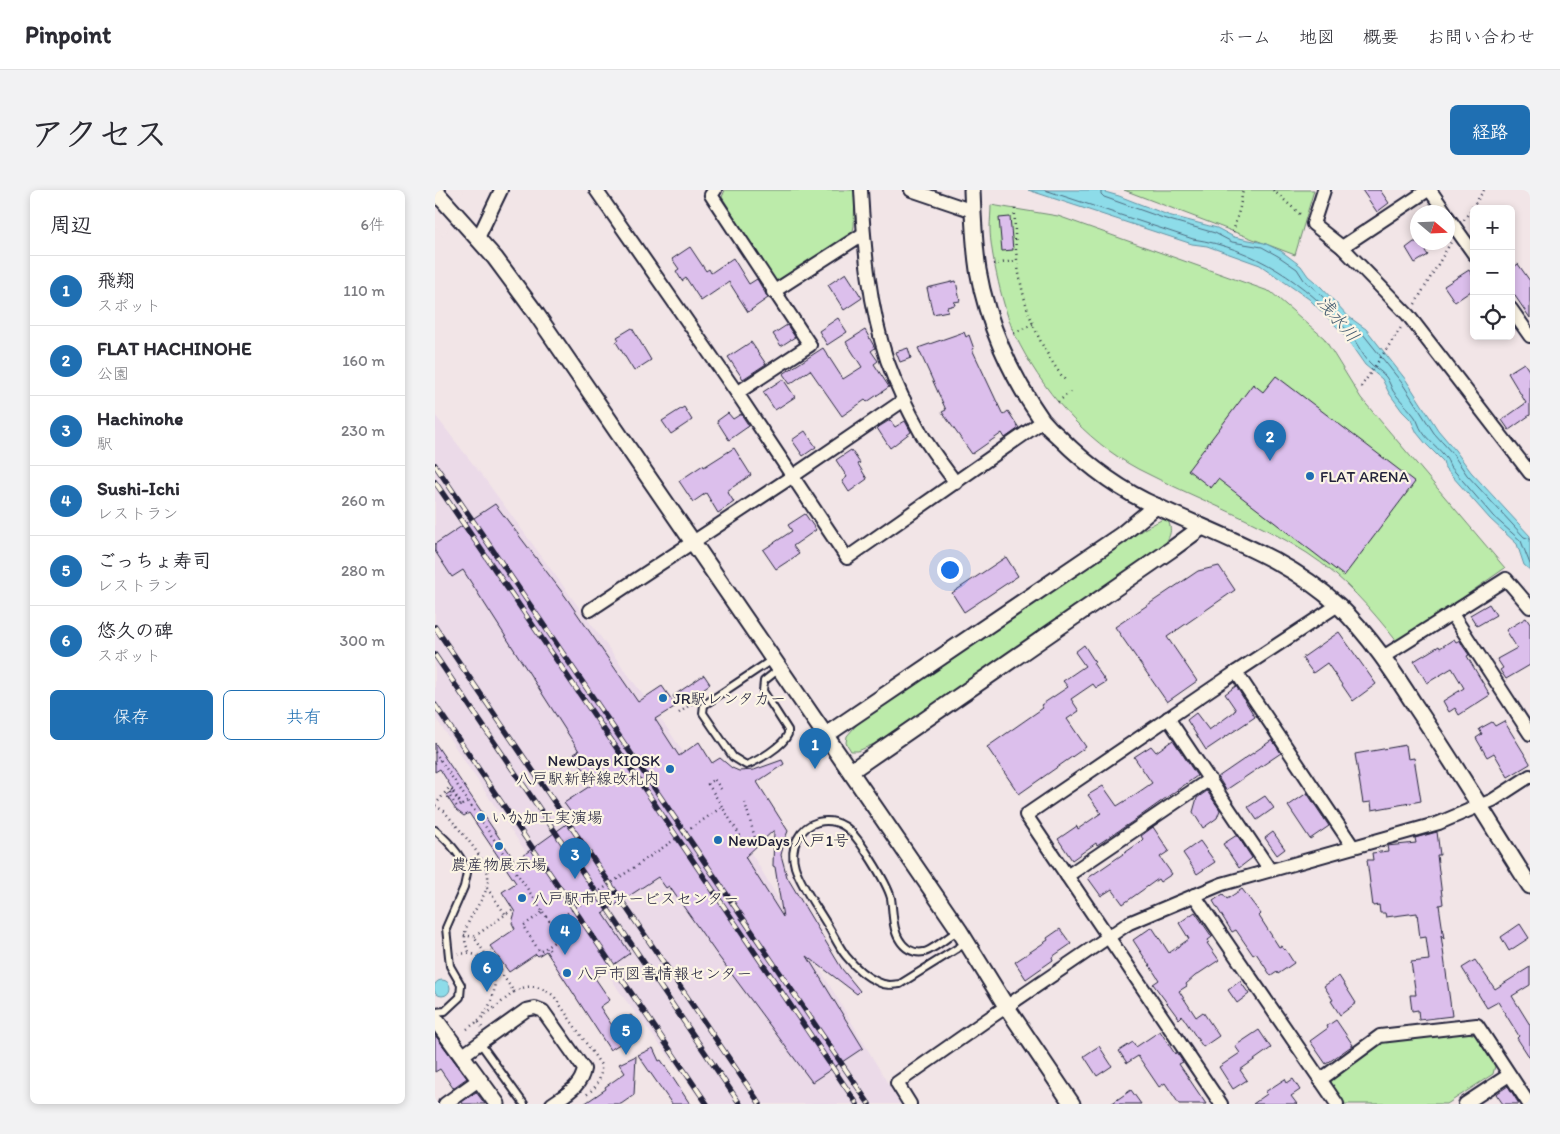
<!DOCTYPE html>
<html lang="ja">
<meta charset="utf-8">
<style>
:root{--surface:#fff;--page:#f2f2f3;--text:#2b2b33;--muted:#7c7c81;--line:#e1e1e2;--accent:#1f6fb2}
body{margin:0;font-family:Itim,"Klee One",sans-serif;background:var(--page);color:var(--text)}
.controls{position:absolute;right:15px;top:15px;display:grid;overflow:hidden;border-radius:8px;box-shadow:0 2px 8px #0003}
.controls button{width:45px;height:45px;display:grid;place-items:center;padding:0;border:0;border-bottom:1px solid var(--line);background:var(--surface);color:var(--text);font:25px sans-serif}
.compass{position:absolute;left:975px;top:15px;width:45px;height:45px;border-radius:50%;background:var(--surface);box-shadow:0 2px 8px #0003;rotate:109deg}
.you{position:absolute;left:514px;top:379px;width:18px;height:18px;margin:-12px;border:4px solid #fff;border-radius:50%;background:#1a73e8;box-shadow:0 0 0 8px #1a73e833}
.badge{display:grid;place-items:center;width:32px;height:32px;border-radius:50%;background:var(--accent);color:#fff;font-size:16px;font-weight:700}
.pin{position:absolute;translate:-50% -41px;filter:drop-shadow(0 1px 2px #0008)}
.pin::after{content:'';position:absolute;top:26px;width:18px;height:15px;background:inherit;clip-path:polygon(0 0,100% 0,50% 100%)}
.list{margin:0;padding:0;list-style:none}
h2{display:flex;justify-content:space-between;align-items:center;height:65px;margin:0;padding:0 20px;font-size:21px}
h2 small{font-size:16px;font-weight:400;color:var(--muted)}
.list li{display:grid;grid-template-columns:32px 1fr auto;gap:15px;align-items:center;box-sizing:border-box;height:70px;padding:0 20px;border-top:1px solid var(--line)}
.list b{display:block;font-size:19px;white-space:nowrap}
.list p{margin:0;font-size:16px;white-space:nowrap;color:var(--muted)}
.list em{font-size:16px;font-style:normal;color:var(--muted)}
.actions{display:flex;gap:10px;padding:15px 20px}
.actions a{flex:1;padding:11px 0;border:1px solid var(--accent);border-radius:8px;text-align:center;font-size:18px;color:var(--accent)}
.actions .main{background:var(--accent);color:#fff}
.icon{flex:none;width:28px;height:28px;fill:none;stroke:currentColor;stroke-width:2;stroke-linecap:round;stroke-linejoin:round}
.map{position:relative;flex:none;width:1095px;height:914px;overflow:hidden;border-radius:8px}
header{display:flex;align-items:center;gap:30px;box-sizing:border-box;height:70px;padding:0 25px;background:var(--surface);border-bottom:1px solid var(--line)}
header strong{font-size:24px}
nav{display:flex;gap:28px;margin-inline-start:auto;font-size:18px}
.intro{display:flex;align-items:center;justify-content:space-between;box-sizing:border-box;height:120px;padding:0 30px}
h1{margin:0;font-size:35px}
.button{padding:12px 22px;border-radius:8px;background:var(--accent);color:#fff;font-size:18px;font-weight:700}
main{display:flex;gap:30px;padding:0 30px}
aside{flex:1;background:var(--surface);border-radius:8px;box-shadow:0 2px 8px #0003}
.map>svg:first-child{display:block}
</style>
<header>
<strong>Pinpoint</strong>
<nav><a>ホーム</a><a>地図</a><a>概要</a><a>お問い合わせ</a></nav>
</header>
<div class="intro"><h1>アクセス</h1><a class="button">経路</a></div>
<main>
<aside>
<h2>周辺<small>6件</small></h2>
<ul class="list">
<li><span class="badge">1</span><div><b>飛翔</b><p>スポット</p></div><em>110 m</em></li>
<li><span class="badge">2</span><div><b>FLAT HACHINOHE</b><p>公園</p></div><em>160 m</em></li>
<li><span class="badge">3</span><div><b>Hachinohe</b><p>駅</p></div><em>230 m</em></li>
<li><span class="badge">4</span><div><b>Sushi-Ichi</b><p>レストラン</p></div><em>260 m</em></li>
<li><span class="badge">5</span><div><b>ごっちょ寿司</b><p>レストラン</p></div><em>280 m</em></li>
<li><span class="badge">6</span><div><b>悠久の碑</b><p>スポット</p></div><em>300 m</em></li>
</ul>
<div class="actions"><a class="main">保存</a><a>共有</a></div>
</aside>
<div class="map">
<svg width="1095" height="914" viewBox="0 0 1095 914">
<rect width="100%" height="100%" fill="#f2e5e7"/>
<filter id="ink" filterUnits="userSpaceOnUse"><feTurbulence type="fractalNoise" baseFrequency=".02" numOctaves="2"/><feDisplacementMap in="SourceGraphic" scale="10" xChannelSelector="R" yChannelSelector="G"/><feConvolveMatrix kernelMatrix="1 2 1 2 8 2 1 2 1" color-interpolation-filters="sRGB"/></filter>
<g filter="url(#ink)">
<!-- built -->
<path fill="#ebdae8" d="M0,225L52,292L230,535L318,666L465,914H268L245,881L189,808L0,527Z"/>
<!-- green -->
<g fill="#bcebaa" stroke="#6f8672">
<path d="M290,0H420L419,36L417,45L346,92L338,89L287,7Z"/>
<path d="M689,0H879L860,65Z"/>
<path d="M556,15L623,26L836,102L889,148L926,208L1070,378L963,453C936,419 909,387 872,363C819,329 759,308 703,279C649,250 606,199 580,145C569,122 555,63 555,38C555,31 556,23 556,15Z"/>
<path d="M728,329L733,331C739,342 733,350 726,359L439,554L423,561H416L411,553L412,546L424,532L709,339Z"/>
<path d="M1033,843L1040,845L1060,876L1058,884L1012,914H908L895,896L897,887L946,852Z"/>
</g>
<!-- water -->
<g fill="#8ddce9" stroke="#6292a3">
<path d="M593,0H663L684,6L733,25L782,38L799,47L829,53L846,61L866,76L873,86L886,97L914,127L931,139L971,190L1003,240L1020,260L1036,282L1095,346V380L1089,375L1082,354L1055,329L1010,278L1008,271L991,254L982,243L976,230L967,221L954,203L947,189L930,175L907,142L874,109L825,75L772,56L757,54Z"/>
<circle cx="7" cy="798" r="8"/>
</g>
<!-- pier -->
<path fill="#f2e5e7" d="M0,0H28L9,46L0,36Z"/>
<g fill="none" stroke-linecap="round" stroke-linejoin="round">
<!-- shore -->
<g stroke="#4d6c81" stroke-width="1">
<path d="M610,0L758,49C819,58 870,93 910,138C920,148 925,162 934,172C939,178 947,181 951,187C954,191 956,197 958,201C965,211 974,218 980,227C983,231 984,237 987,241C995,254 1010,261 1015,276L1058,326L1086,351L1095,374"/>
<path d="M666,0V4L669,7L731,29L780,43L797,52L827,57L843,66L862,79L869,90L882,101L911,131L928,144L967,193L999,243L1017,263L1032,285L1089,347L1095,349"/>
</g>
</g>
<!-- building -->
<g fill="#dcbfec" stroke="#22223b" fill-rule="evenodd">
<path d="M927,0H945L954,13L942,22Z"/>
<path d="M575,27L578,60L567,61L564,28Z"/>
<path d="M979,52H1003L990,61L993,65L980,73L971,58Z"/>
<path d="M255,57L271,81L274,79L276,83L298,68L314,94L322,89L333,108L313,122L294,92L266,111L251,88L247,91L241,81L244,79L237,69Z"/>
<path d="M1083,74L1095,91V128L1076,100V79Z"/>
<path d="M1034,80L1039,88V99L1020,112L1009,96Z"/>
<path d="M411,83L427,108L409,120L393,95Z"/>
<path d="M521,91L525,111L519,112L520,115L512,117L513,121L498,124L492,98Z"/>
<path d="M403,128L412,142L392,155L384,141Z"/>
<path d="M352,135L360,147L346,156L338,144Z"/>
<path d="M197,138L216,170L199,181L181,152L184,150L182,147Z"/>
<path d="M430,140L440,158L436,161L443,171L439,174L454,197L432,212L430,210L407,226L375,180L355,194L348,184L388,158L408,189L427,177L411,152Z"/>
<path d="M529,142L531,147L534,145L539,159H537L568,225L573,221L584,238L570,248L567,243L537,264L507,222L511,220L483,158Z"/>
<path d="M316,152L331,174L308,189L293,167Z"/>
<path d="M473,158L476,168L465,172L461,162Z"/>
<path d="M1089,173L1095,182V225L1074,240L1067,230L1091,213L1073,183Z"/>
<path d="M841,186L980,292L909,386L783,289L776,298L753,280L818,194L828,202Z"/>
<path d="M348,189L360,207L340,220L328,202Z"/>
<path d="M249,217L257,230L236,244L227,231Z"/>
<path d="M293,223L298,229L306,224L314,236L294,250L282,231Z"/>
<path d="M455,230L460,237L470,231L476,242L455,258L442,238Z"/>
<path d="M370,241L381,257L368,266L357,250Z"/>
<path d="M299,258L316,285L292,301L299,312L283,323L271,303L258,312L244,291L268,275L269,277Z"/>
<path d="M416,260L425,273L423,274L432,289L414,302L407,291L412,287L401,270Z"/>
<path d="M60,314L130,406L203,512L227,496L241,516L220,529L244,566L264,552L277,573L285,568L297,578L304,581L319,580L347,570L349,574L322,592L353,641L351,646L346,665L352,687L407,779L425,801L422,804L372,766L428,858L377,892L281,763L234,696L231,698L223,687L168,723L195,763L160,788L175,810L165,817L178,837L196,825L206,841L175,860L111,761L103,766L101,764L74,782L55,756L80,739L77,733L80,722L67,702L81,693L34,623L29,626L21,620L11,605L18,600L5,579L0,582V553L80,671L140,628L129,613L158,594L139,564L144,561L28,380L17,387L0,361V354ZM339,640L338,676L340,677L348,727L310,667Z"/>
<path d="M370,324L381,340L358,356L364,364L341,379L328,360L357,341L353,335Z"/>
<path d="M571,367L583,386L529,422L517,403Z"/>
<path d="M784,376L800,400L732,447L762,491L732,512L680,437L763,381Z"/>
<path d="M1054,414L1061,425L1042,436L1035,425Z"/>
<path d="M1091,428L1095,434V475L1071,489L1065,480L1068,478L1062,469L1082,458L1071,440Z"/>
<path d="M904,442L941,494L918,511L892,473L878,483L867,468Z"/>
<path d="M1019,449L1021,452L1025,450L1027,455L1034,465L1032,466L1055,505L1024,525L1020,518L1014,522L1008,511L1029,498L1017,478L992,493L979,471L1004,456L1005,458Z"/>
<path d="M649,455L660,472L658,473L671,492L661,498L658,494L636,509L644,521L632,529L651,557L584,604L552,557L608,518L606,515L633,497L628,491L650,476L640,462Z"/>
<path d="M269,485L275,494L245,515L238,506Z"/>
<path d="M801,496L820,527L771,560L752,530L761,523L774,540L799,522V521L801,520L790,504Z"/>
<path d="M1069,531L1095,573V574L1073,587L1059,563L1052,567L1041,548L1047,544L1044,539L1057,532L1060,536Z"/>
<path d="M738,550L762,586L697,632L662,655L661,653L637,670L623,649L642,636L643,639L666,623L653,605L668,596L682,616L698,606L717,593L699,567L716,556L721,562Z"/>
<path d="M837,550L846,563L791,600L783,587Z"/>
<path d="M971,555L973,569L979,568L986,611L937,620L936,612L928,613L920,564Z"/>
<path d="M772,601L785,620L782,628L768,638L758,622L762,608Z"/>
<path d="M872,603L894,636L875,649L853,616Z"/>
<path d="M830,606L839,618L822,630L813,617Z"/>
<path d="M718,637L734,661L725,667L737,684L725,692L723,689L688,714L677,699L666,706L653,688L704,653L708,649L706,646Z"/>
<path d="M838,642L850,659L842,665L830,648Z"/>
<path d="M1002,642L1005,665H1002L1008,714L1004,715L1009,749L1006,745L1017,826L984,830L983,820L977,821L975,805H981L976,772L994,770L991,747L985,748L982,723L951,727L950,723H945L944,715L938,716L932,670H938L937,663L953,661L952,656L981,653L980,648Z"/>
<path d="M802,645L817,668L804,678L788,654Z"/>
<path d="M765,651L780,672L762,684L748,663Z"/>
<path d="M807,699L826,724L824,726L844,757L846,756L849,760L850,759L859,773L843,784L842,782L836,786L821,763L818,765L801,740L797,742L778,711L788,704L792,709Z"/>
<path d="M760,722L777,747L773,750L774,752L772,753L784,770L760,786L751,794L752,796L744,801L761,827L768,822L784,846L768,857L747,826L744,829L718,794L724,790L698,750L717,737L734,763L754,749L744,733Z"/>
<path d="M1085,734L1094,748L1074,761L1066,747Z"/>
<path d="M625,739L636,754L617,767L618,770L591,789L580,772L613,750L612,748Z"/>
<path d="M1040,770L1060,799L1095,777V795L1077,806L1095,835V868L1082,848L1084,846L1063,812L1052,818L1027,778Z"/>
<path d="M904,786L921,813L905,825L896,811L898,810L889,796Z"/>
<path d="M805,791L814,804L802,813L793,800Z"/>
<path d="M901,830L918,855L891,874L875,851L893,838L892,836Z"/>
<path d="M824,840L836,858L805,880L812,890L798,899L784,877L805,863L800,856Z"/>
<path d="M725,841L740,864L741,862L748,872L744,874L771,914H744L730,893L724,897L703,866L692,873L684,861L698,852L701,857Z"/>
<path d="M0,845L32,888L18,898L5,879L0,882Z"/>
<path d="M664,856L677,876L662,886L649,866Z"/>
<path d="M218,858L224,871L226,870L255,914H237L203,865Z"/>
<path d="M201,866L199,905L186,914H149L171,899L170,897L190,883L184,874Z"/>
<path d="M850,889L852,893L858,889L865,900L856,906L862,914H818L832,904L830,902Z"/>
<path d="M1073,896L1084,914H1068L1061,904Z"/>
<path d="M696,900L706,914H676Z"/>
<path d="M41,902L50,914H28L27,912Z"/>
</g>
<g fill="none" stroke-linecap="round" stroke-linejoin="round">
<defs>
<g id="service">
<path d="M338,469L269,515L268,523L298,567L311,575C323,571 348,556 353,544V540L328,501L329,491L344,479"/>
<path d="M0,640C13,651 28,667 32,683L29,697L11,738L15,776L26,795L25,807L10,821L0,822"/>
<path d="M524,740C515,745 497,761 489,762C478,764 469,758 464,749C457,738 458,720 456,708C452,693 422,643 409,636C401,631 392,630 383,632C364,637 354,658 360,677C367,698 382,717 393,736C399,746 404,757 411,766C419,776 431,787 443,792C451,796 456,795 465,794L531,753"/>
<path d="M45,853L89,914"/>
</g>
<g id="minor">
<path d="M161,0L302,203L412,368L608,231"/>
<path d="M280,0L276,5L375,155L302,203"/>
<path d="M426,0C429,57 434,115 452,170C461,195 473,220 486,243C496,260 509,277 521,293"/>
<path d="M476,0L538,21"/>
<path d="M889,0L878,34L907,57L973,125L1095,283"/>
<path d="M995,0L1010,22"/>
<path d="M1012,26L1039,64"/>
<path d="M43,48L66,0"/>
<path d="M907,57L993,0"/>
<path d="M338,102L428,44"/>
<path d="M1076,119L1095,146"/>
<path d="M903,415L801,482L918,657"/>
<path d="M155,420L358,286L469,210"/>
<path d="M1017,424L1095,544"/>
<path d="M948,467L1071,389L1095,417"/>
<path d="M733,528L835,680"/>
<path d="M632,686L775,589"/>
<path d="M759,705L902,914"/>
<path d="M28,865L91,820L100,818L108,821L149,879C146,897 131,904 117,914"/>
<path d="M885,890L945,846L1042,835L1094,914"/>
<path d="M10,914L45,889"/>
<path d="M475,914L462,893L556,827L694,733L787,694L1004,633L1058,610L1095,586"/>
<path d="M786,914L591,625L801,482"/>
<path d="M1030,914L1074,885"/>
</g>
<g id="tertiary">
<path d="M537,0C538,27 539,53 543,80C552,133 576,186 607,230C612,236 618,242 624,247C652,275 686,301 723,317C785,346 853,368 904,416C935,446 958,481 981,517C1020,575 1057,636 1095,696"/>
<path d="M0,1L60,68L100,122L524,740L571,816L637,914"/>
<path d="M391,545L686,345L721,316"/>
<path d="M416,581L737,359L767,337"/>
<path d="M0,829L62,914"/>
</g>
</defs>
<!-- service casing -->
<use href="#service" stroke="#22223b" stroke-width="10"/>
<!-- minor casing -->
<use href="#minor" stroke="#22223b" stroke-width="16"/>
<!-- tertiary casing -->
<use href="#tertiary" stroke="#22223b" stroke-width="19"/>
<!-- path -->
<g stroke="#22223b" stroke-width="2.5" stroke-dasharray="1 4" stroke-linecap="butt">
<path d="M838,0L867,26"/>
<path d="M580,19C578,81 591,140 630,190"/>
<path d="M1029,30L1049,0"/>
<path d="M798,42L805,17L808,0"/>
<path d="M558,74L581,71"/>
<path d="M980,114L1016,52"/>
<path d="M579,143L598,134"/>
<path d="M926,197L967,136"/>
<path d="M623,212L635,202"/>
<path d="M244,523L259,512"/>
<path d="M0,562L108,722L88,736L105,762L112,757L117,763"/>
<path d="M0,573L5,570"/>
<path d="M286,599L279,589L273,594L309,652L315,655L319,652L320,648L310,613"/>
<path d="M0,615L14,598L18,603"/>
<path d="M27,615L33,611"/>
<path d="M0,616L9,621C21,636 47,664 52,681C61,710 15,732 35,763"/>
<path d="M52,698L71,725"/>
<path d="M108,722L126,747L112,757"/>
<path d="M29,745L39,747"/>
<path d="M57,760L53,768L39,747L78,719"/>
<path d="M23,764C34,763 42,763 50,771"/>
<path d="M61,771L56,768L50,771L48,778C52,783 56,785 62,783L64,777L61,771L64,769"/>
<path d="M79,802C93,793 106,796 119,806L166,875C167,889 162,897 151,905"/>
<path d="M49,824C58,812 61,799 59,784"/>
<path d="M43,831L79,802L64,780L71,778"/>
<path d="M32,839L43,831L47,837"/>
</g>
<!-- service -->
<use href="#service" stroke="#fcf5e5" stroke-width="6"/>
<!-- minor -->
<use href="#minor" stroke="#fcf5e5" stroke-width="12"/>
<!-- tertiary -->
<use href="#tertiary" stroke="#fcf5e5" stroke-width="15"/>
<defs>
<g id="rail">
<path d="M0,275L434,914"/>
<path d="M0,292L213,604L422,914"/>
<path d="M0,437L325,914"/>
<path d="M0,465L305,914"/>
<path d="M0,515L272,914"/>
</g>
</defs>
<!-- rail casing -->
<use href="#rail" stroke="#22223b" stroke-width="5.5"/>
<!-- rail -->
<use href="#rail" stroke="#fcf5e5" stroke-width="4" stroke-dasharray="11" stroke-linecap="butt"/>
<!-- path-bridge -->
<g stroke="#22223b" stroke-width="2.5" stroke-dasharray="1 4" stroke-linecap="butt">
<path d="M18,603L26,615L22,617L14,605L18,601L27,615"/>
<path d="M124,729L287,617"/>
</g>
</g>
</g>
<!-- markers -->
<g fill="#1f6fb2" stroke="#fcf5e5" stroke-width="2">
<circle cx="875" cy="286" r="5"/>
<circle cx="228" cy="508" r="5"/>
<circle cx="235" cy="579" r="5"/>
<circle cx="46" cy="627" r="5"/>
<circle cx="283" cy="650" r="5"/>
<circle cx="64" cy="656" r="5"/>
<circle cx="87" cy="708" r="5"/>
<circle cx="132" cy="783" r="5"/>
</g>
<g text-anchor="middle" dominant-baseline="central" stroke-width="4.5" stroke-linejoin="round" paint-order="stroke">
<!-- poi labels -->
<g font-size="16" fill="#22223b" stroke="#fcf5e5" text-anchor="start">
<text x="885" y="286">FLAT ARENA</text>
<text x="238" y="508">JR駅レンタカー</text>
<text x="225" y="570" text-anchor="end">NewDays KIOSK<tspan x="225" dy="18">八戸駅新幹線改札内</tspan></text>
<text x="56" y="627">いか加工実演場</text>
<text x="293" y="650">NewDays 八戸1号</text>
<text x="64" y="674" text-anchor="middle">農産物展示場</text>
<text x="97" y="708">八戸駅市民サービスセンター</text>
<text x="142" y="783">八戸市図書情報センター</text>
</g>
<!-- water labels -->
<g font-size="18" font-style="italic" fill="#425a6f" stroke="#fcf5e5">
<text transform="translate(903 129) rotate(50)">浅水川</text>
</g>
</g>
</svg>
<div class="controls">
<button>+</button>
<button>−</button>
<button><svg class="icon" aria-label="locate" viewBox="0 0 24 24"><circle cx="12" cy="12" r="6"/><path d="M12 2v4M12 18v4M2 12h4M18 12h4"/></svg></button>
</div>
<svg class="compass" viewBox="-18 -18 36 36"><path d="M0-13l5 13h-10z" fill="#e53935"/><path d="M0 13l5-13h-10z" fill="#7c7c81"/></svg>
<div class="you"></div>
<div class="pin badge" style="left:380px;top:579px">1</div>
<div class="pin badge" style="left:835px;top:271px">2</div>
<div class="pin badge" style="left:140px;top:689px">3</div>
<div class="pin badge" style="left:130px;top:765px">4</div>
<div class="pin badge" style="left:191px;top:865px">5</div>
<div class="pin badge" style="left:52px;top:802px">6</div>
</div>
</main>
